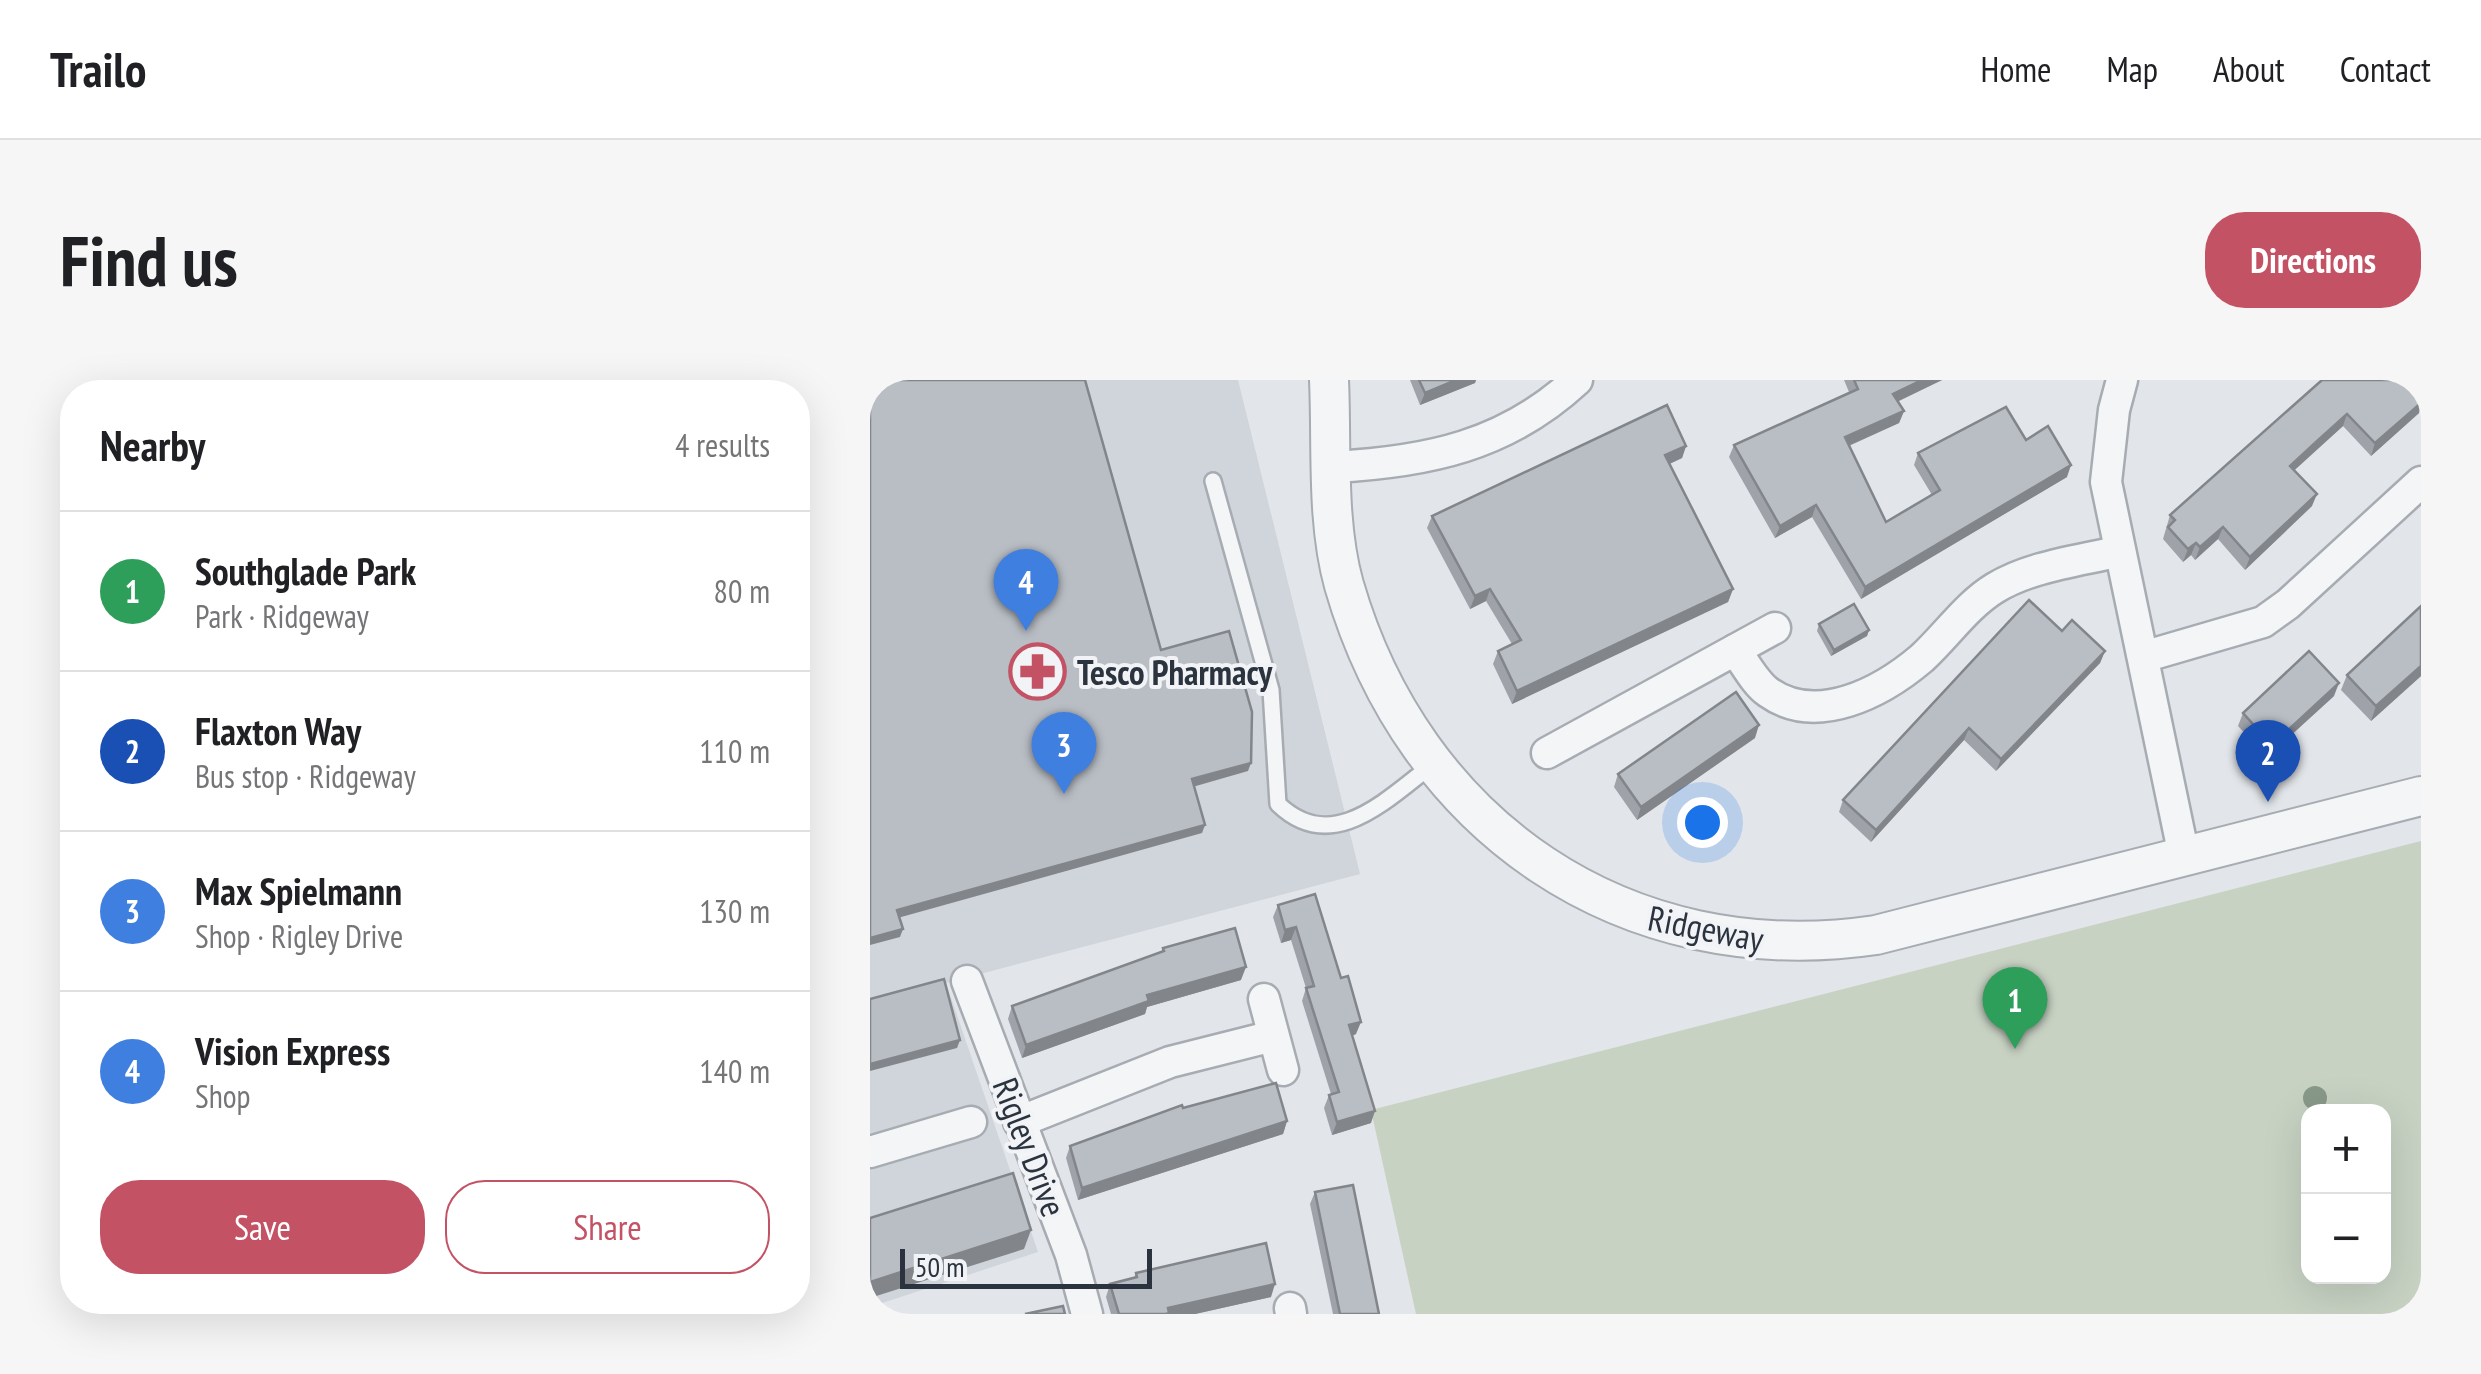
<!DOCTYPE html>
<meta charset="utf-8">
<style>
:root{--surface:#fff;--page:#f6f6f6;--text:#202124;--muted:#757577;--line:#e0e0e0;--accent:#c35265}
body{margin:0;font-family:"PT Sans Narrow",sans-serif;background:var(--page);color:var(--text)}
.controls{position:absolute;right:30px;bottom:30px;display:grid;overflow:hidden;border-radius:20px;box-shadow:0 10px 40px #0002}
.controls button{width:90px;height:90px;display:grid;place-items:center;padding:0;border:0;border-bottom:2px solid var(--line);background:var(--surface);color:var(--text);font:50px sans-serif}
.scale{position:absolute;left:30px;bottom:25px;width:252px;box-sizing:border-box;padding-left:10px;border:5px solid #2b333f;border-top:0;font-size:28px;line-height:35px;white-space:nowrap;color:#2b333f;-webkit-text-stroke:8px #f1f3f6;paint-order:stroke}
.you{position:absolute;left:832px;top:442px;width:35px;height:35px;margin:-25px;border:8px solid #fff;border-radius:50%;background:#1a73e8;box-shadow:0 0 0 15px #1a73e833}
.badge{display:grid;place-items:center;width:65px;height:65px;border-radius:50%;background:var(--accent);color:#fff;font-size:32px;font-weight:700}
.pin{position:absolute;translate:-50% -82px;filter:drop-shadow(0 2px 5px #0008)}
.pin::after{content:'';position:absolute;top:52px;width:35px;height:30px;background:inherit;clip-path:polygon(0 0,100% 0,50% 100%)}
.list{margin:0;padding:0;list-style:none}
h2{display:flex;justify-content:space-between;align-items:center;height:130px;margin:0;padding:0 40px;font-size:42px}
h2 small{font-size:32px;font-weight:400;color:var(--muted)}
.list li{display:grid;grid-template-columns:65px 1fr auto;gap:30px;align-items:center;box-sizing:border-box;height:160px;padding:0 40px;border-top:2px solid var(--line)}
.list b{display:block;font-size:38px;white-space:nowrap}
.list p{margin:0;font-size:32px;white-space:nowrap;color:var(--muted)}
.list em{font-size:32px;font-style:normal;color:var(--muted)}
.actions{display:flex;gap:20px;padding:30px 40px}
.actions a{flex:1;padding:22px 0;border:2px solid var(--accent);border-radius:40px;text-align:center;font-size:35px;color:var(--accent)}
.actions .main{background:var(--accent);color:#fff}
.map{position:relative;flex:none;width:1551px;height:934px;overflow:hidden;border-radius:40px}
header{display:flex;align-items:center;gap:60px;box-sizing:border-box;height:140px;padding:0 50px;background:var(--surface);border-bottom:2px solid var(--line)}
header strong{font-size:48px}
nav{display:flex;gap:55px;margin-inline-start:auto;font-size:35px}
.intro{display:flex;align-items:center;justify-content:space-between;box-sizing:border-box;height:240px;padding:0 60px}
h1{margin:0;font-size:70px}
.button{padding:25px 45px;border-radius:40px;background:var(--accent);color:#fff;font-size:35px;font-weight:700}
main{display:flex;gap:60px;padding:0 60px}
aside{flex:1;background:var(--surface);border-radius:40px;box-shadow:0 10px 40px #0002}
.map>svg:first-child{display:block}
</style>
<header>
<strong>Trailo</strong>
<nav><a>Home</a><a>Map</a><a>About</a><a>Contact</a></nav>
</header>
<div class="intro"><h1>Find us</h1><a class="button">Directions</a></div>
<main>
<aside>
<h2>Nearby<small>4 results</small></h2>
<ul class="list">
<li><span class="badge" style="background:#2e9e5b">1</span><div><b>Southglade Park</b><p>Park · Ridgeway</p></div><em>80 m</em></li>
<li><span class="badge" style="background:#1a4fb4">2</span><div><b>Flaxton Way</b><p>Bus stop · Ridgeway</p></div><em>110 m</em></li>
<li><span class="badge" style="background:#3f7fe0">3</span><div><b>Max Spielmann</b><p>Shop · Rigley Drive</p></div><em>130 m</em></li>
<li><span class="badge" style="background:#3f7fe0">4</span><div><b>Vision Express</b><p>Shop</p></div><em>140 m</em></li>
</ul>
<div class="actions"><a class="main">Save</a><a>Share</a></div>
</aside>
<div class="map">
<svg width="1551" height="934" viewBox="0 0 1551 934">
<rect width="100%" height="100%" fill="#e2e5e9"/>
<!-- built -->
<path fill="#d0d4db" d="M0,0H368L490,494L76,603L168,872L0,927Z"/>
<!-- green -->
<path fill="#c7d2c3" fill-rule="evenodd" d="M1551,461V934H546L501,730ZM1438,732H1514V896H1438Z"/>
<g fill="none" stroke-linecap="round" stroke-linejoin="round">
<defs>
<path id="service" d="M343,101L401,310L408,424C462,476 516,420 562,385"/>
<g id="minor">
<path d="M1252,0L1244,30L1236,102L1314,476"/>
<path d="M463,87C557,82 636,66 707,0"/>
<path d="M865,270C875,283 885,303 898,312C947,347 1012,312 1052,278C1076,256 1097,225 1125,208C1161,186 1209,181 1250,171"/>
<path d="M1273,277L1393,242L1418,224L1551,102"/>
<path d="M677,373L905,248"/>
<path d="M97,601L201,875L217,934"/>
<path d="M394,619L413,690"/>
<path d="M149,742L300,682L403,656"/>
<path d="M0,772L101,742"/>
<path d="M420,928L421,934"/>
</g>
<path id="tertiary" d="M459,0C462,66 456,141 474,205C544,447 755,592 1006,555L1551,416"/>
</defs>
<!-- service casing -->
<use href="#service" stroke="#a7acb3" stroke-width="20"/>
<!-- minor casing -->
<use href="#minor" stroke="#a7acb3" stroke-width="35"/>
<!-- tertiary casing -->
<use href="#tertiary" stroke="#a7acb3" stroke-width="42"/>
<!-- service -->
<use href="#service" stroke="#f4f5f7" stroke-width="15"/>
<!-- minor -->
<use href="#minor" stroke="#f4f5f7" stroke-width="30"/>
<!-- tertiary -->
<use href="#tertiary" stroke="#f4f5f7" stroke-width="38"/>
</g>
<!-- trees -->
<circle fill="#899989" cx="1445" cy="718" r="12"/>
<!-- wall -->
<g fill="#9fa3a9">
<path d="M540,0H606L605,3L550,25Z"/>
<path d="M974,0H1072L1027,22L1034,31L1029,43L979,66L1016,142L1062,115L1044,85L1048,73L1156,60L1197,97L991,219L942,137L905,158L859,77L864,65L979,12Z"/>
<path d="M1452,0L1549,33L1501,76L1473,46L1424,90L1442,126L1375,190L1348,159L1325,180L1321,175L1313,182L1293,159L1300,135Z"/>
<path d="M816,66L812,78L799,84L863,209L858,222L642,324L623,284L628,271L642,264L616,221L600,229L557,148L562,136Z"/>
<path d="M1551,226V296L1501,341L1471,310L1477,295Z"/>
<path d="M949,244L999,250L997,256L961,276L947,251Z"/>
<path d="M1192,251L1235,271L1230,283L1126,391L1094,360L1001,462L969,432L973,420Z"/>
<path d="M1464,316L1397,377L1368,346L1373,333Z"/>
<path d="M885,358L767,440L744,407L748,394Z"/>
<path d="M445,514L486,654L482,656L501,743L462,755L454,728L459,715L461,714L432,621L436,608L421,560L411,563L403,537L408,525Z"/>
<path d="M293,568L371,600L277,627L275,634L152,678L138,639L142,626L291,572Z"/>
<path d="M313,728L417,741L413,754L208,820L196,778L200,766Z"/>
<path d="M445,812L509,934H463L440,824Z"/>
<path d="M266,893L401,917L325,934H241L236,917L240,904L264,898Z"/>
</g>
<!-- shaded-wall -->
<g fill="#82858a">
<path d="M586,0H606L605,3L550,25L555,13Z"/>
<path d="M1052,0H1072L1018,26L1023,14Z"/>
<path d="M1551,23L1549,33L1501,76L1505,63Z"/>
<path d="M1034,31L1029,43L971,69L975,57Z"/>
<path d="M1477,34L1473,46L1416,98L1420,86Z"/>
<path d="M816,66L812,78L791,88L795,75Z"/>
<path d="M1201,85L1197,97L991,219L995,207Z"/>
<path d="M1447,114L1442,126L1375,190L1380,177Z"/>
<path d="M946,125L942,137L905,158L910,146Z"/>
<path d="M1353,147L1348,159L1325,180L1330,167Z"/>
<path d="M1326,163L1321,175L1313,182L1318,169Z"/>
<path d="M620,209L616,221L600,229L605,216Z"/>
<path d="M863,209L858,222L642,324L647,311Z"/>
<path d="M999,250L997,256L961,276L964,270Z"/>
<path d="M1235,271L1230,283L1126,391L1131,379Z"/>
<path d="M1551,286V296L1501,341L1506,326Z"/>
<path d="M1469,303L1464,316L1397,377L1402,365Z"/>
<path d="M889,345L885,358L767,440L771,427Z"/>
<path d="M1099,348L1094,360L1001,462L1006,450Z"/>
<path d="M381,383L378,391L319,408L322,399Z"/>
<path d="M335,445L332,453L24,539L27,530Z"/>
<path d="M426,547L421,560L411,563L415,550Z"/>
<path d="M33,549L30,557L0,565V558Z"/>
<path d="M376,587L371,600L277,627L275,634L152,678L156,665L277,615Z"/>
<path d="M491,642L486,654L475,658L479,645Z"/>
<path d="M90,660L87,668L0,691V684Z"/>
<path d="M505,731L501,743L462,755L467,742Z"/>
<path d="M417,741L413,754L208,820L212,808Z"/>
<path d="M161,850L154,869L0,918V902Z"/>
<path d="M405,904L401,917L325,934H296L298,928Z"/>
</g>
<!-- building -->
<g fill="#b9bec5" stroke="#82858a" stroke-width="2.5">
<path d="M0,0H215L291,270L359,251L382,332L381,383L322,399L335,445L27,530L33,549L0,558Z"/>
<path d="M549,0H586L555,13Z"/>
<path d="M984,0H1052L1023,14L1034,31L975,57L1016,142L1070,110L1048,73L1136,27L1156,60L1178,46L1201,85L995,207L946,125L910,146L864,65L988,9Z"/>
<path d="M1452,0H1536L1551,18V23L1505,63L1477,34L1446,62L1420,86L1447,114L1380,177L1353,147L1330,167L1326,163L1318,169L1298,147L1305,140L1300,135Z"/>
<path d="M797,25L816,66L795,75L863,209L647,311L628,271L651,260L620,209L605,216L562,136Z"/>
<path d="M1159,220L1192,251L1202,240L1235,271L1131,379L1099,348L1006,450L973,420Z"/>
<path d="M984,224L999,250L964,270L949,244Z"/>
<path d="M1551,226V286L1506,326L1477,295Z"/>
<path d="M1439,271L1469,303L1402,365L1373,333Z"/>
<path d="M866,312L889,345L771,427L748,394Z"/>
<path d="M445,514L471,598L478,596L491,642L479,645L505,731L467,742L459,715L469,712L436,608L444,606L426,547L415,550L408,525Z"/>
<path d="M365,548L376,587L277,615L279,621L156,665L142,626L294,571L293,568Z"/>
<path d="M74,599L90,660L0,684V619Z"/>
<path d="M406,703L417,741L212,808L200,766L312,725L313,728Z"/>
<path d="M143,793L161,850L0,902V838Z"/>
<path d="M483,805L509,934H470L445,812Z"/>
<path d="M396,863L405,904L298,928L299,933L296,934H249L240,904L267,897L266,893Z"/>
<path d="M193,926L195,934H155Z"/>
</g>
<!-- icons -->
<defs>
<symbol id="pharmacy-ring" viewBox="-11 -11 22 22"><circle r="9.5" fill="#f1f3f6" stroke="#c35265" stroke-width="1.5"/><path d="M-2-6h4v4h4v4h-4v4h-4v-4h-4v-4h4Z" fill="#c35265"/></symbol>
</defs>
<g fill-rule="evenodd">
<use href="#pharmacy-ring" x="136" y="260" width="63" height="63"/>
</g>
<g text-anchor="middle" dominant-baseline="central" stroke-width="8" stroke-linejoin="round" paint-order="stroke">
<!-- poi labels -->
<g font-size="35" font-weight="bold" fill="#2b333f" stroke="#f1f3f6" text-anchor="start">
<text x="207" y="292">Tesco Pharmacy</text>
</g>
<!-- street labels -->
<g font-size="35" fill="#2b333f" stroke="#f1f3f6">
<text transform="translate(836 548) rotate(11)">Ridgeway</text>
<text transform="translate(160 767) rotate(69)">Rigley Drive</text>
</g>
</g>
</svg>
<div class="controls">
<button>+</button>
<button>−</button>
</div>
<div class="scale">50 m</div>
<div class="you"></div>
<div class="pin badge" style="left:1145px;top:669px;background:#2e9e5b">1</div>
<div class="pin badge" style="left:1398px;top:422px;background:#1a4fb4">2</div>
<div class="pin badge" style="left:194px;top:414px;background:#3f7fe0">3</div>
<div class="pin badge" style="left:156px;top:251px;background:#3f7fe0">4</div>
</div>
</main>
